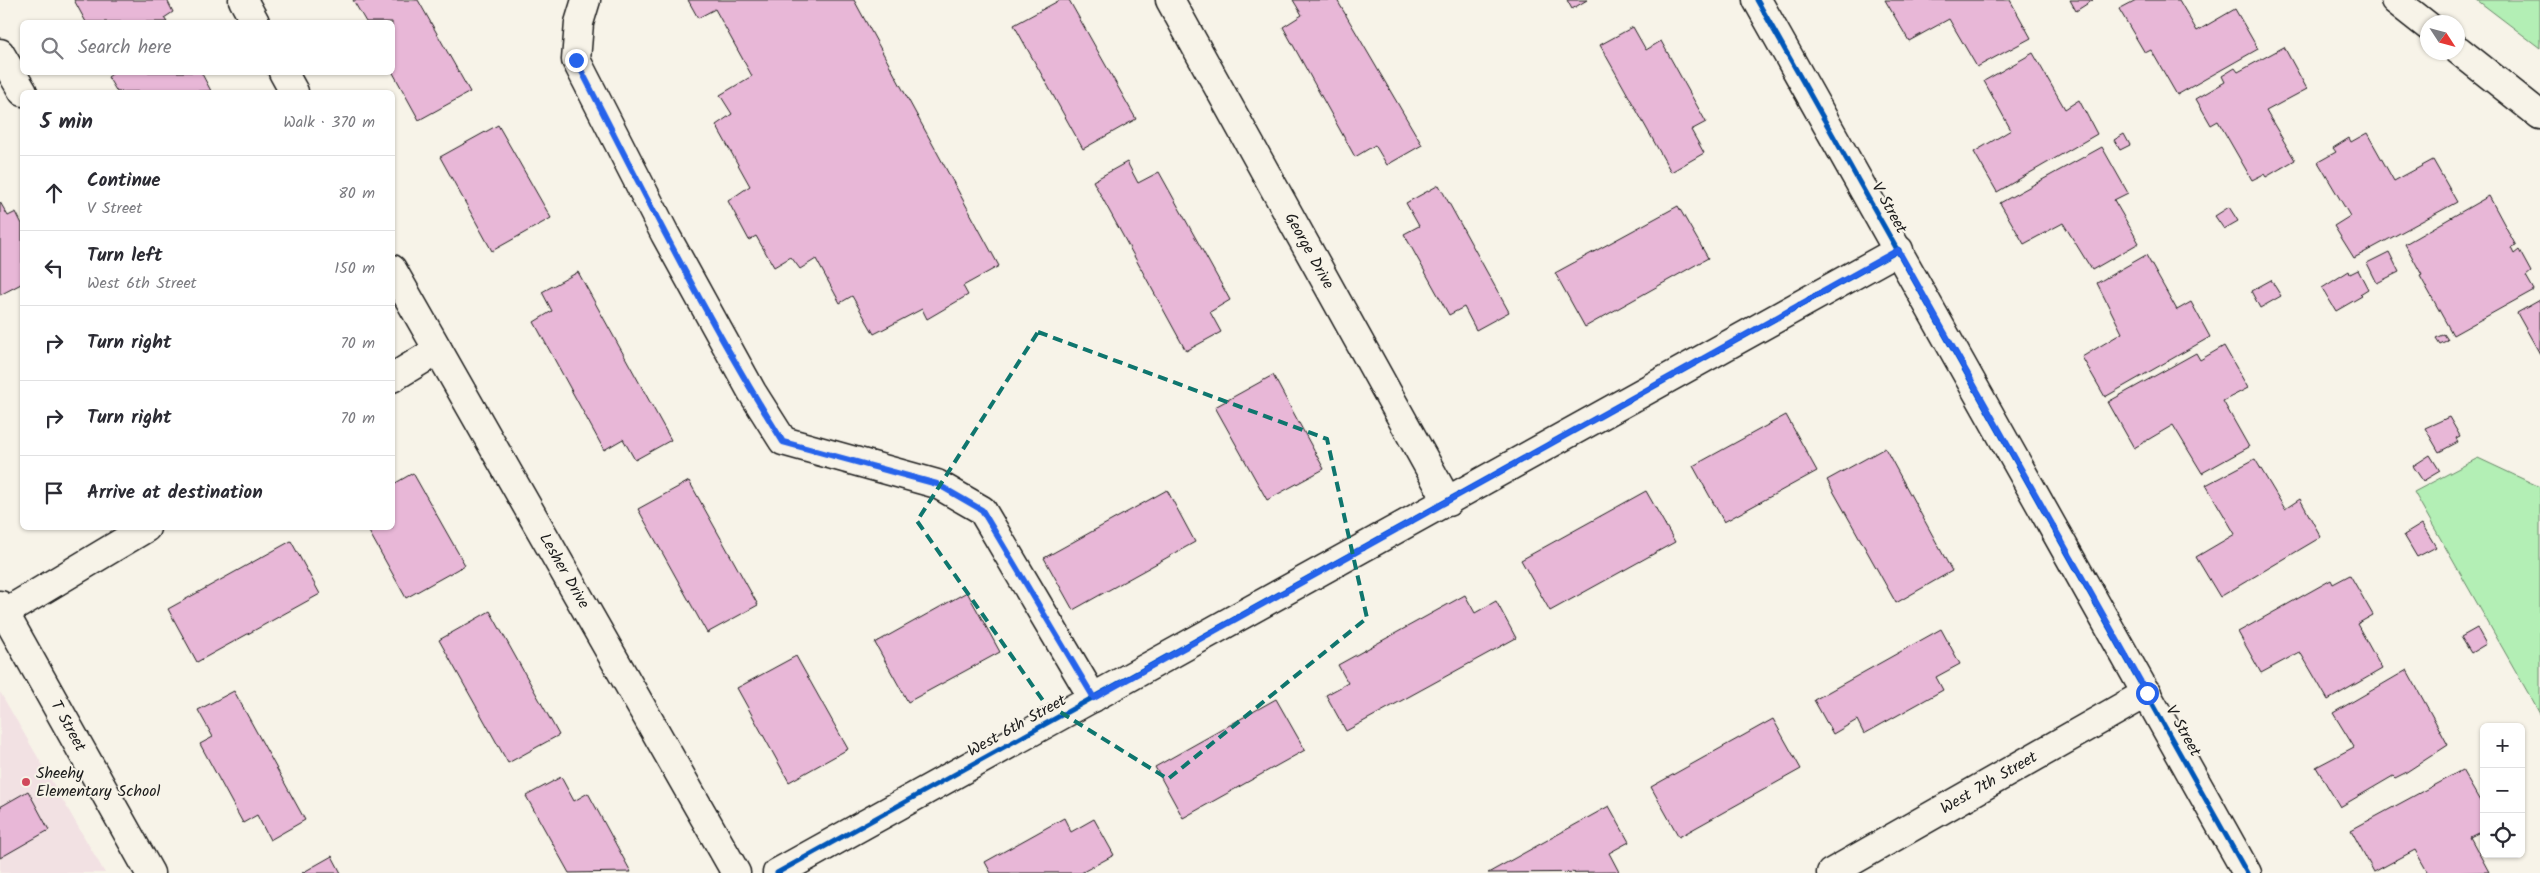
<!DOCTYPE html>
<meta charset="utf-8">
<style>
:root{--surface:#fff;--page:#f2f2f3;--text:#2b2b33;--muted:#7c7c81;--line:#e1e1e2}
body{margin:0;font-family:Kalam,sans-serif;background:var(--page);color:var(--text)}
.controls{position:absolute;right:15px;bottom:15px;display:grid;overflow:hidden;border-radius:8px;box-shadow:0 1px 4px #0004}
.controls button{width:45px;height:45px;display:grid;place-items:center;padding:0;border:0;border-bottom:1px solid var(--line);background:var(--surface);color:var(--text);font:25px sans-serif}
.compass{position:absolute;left:2420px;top:15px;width:45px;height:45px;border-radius:50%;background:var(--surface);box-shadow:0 1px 4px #0004;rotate:126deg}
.stop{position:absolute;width:15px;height:15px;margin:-11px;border:4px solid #2563eb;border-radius:50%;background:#fff}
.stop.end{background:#2563eb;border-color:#fff;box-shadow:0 1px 5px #0008}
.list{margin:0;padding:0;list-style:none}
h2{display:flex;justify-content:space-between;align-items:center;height:65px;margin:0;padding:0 20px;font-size:21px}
h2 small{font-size:16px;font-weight:400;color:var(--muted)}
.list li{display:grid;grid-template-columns:32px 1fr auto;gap:15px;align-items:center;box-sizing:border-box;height:75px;padding:0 20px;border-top:1px solid var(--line)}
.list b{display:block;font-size:19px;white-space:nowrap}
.list p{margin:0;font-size:16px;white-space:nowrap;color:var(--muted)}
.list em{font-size:16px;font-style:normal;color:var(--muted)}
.icon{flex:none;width:28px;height:28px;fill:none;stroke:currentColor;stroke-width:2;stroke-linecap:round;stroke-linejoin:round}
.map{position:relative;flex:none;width:2540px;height:873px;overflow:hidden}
.search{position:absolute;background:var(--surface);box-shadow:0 1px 4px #0004;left:20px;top:20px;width:375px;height:55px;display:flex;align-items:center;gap:12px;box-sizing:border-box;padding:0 18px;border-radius:8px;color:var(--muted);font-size:19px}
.panel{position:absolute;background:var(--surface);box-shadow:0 1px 4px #0004;left:20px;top:90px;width:375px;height:440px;border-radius:8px}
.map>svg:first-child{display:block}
</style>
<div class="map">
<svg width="2540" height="873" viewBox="0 0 2540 873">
<rect width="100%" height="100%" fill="#f7f3e8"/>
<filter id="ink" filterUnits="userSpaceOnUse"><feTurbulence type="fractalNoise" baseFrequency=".02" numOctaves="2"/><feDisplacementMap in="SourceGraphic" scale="10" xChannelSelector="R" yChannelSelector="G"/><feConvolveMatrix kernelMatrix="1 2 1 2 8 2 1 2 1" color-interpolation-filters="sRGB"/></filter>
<g filter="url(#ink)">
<!-- built -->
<path fill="#f2e1e3" d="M0,692L105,873H0Z"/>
<!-- green -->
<g fill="#b3efb5" stroke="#688668">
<path d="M2477,0H2540V48Z"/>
<path d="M2478,458L2540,487V714L2414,492Z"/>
</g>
<!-- building -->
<g fill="#e8b7d7" stroke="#1c1c1c">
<path d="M74,0H167L173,12L164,18L167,22H86Z"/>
<path d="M353,0H418L470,92L419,120L392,71V22H366Z"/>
<path d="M688,0H854L999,266L963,286L968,295L927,319L922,309L874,334L852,296L840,303L816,259L800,269L791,257L774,267L756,236L749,240L728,201L750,186L716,125L732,114L720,95L752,76L715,9L698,18Z"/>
<path d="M1060,0H1069L1136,119L1083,149L1014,25Z"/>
<path d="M1293,0H1337L1422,145L1387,165L1375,145L1355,157L1283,27L1302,15Z"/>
<path d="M1567,0H1587L1572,9Z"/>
<path d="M1885,0H2010L2031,38L1977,67L1949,19L1909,41Z"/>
<path d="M2070,0H2093L2076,11Z"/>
<path d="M2136,0H2179L2197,31L2235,9L2258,49L2177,95L2151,50L2145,53L2119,9Z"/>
<path d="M1633,27L1646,50L1661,41L1706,122L1691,130L1704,153L1671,172L1600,45Z"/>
<path d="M2284,47L2307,89L2266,111L2295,160L2266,177L2264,174L2252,180L2218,121L2211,125L2196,99L2225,82L2222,76L2235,68L2238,72Z"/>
<path d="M2033,53L2065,109L2079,100L2097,134L1997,192L1974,152L2011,130L1984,81Z"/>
<path d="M115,72H201L211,91L117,92L108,77Z"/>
<path d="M498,125L551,218L492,251L440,157Z"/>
<path d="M2367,133L2394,181L2433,160L2457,202L2354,258L2334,226L2350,216L2318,162L2336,152L2333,148L2349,138L2351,142Z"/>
<path d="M2124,134L2130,145L2120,150L2114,140Z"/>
<path d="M2102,147L2128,193L2114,200L2139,243L2092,270L2063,223L2024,244L2000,203Z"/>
<path d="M1127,162L1138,183L1159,172L1230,300L1210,312L1221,332L1186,351L1093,181Z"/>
<path d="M1439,185L1509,312L1476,330L1464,307L1449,315L1404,234L1419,226L1406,203Z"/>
<path d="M2489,196L2516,246L2511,248L2514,254L2519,250L2531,272L2526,276L2534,290L2453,335L2420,276L2422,275L2405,244Z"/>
<path d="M0,202L8,216L16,212L22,224V280L21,284L0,295Z"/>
<path d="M1678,206L1708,258L1585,327L1555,273Z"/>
<path d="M2229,207L2238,221L2224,229L2215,216Z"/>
<path d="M2389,252L2399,272L2377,283L2367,263Z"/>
<path d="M2146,255L2177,310L2191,302L2210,337L2105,397L2082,357L2122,333L2097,283Z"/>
<path d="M2358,270L2368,289L2360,294L2362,296L2336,311L2322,288L2349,271L2350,274Z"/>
<path d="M578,272L671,440L635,460L623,439L604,450L534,322L552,311L542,292Z"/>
<path d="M2271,280L2281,296L2260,308L2251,291Z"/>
<path d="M2540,300V354L2517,313Z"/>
<path d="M2444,334L2448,340L2440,344L2436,338Z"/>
<path d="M2224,346L2248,388L2223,401L2249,447L2202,473L2173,425L2134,448L2108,402L2196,353L2200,360Z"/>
<path d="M1273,375L1324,469L1267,500L1215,407Z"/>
<path d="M1786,415L1817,471L1724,522L1693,466Z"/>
<path d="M2449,417L2460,436L2456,438L2458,442L2439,452L2425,428Z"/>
<path d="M1885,448L1952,571L1896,603L1827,480Z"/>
<path d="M2430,455L2440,471L2423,481L2413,466Z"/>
<path d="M2255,459L2285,509L2300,499L2321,537L2220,597L2196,557L2235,534L2206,485Z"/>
<path d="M413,473L465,565L406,598L367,528H392V485Z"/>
<path d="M689,481L758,605L707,633L638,509Z"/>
<path d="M1167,490L1195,542L1073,610L1044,558Z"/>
<path d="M1646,491L1675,542L1550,611L1521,560Z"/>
<path d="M2422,524L2436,547L2417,557L2404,535Z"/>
<path d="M291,541L320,594L197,662L168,609Z"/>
<path d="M2350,575L2373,615L2357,624L2382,669L2328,700L2300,652L2261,673L2238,632L2331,580L2333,584Z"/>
<path d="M967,592L1000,652L908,702L875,643Z"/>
<path d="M1465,595L1475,613L1496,601L1516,638L1346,731L1326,695L1348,683L1338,665Z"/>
<path d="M490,611L559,735L508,763L439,640Z"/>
<path d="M2477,628L2486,644L2471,653L2461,637Z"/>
<path d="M1941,629L1960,664L1936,677L1943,690L1864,734L1857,720L1833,734L1814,700Z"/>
<path d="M796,656L848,749L789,782L737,688Z"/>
<path d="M2407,670L2448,745L2405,773L2395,778L2393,776L2340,807L2316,767L2354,747L2333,713Z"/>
<path d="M234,691L305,820L270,840L257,815L243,823L200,744L213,737L198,710Z"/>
<path d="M1276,699L1305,750L1183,818L1155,767Z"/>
<path d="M1773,719L1801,769L1679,837L1651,787Z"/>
<path d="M2462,770L2484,808V830L2470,837L2489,872L2428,873L2415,850L2374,872L2351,830Z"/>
<path d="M561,777L574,801L588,793L631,872L569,873L526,796Z"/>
<path d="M28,791L49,830L0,858V807Z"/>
<path d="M1609,806L1629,842L1609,853L1619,872L1488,873Z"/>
<path d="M1064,818L1071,832L1094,819L1114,855L1081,873H991L985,862Z"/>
<path d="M332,856L341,873H302Z"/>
</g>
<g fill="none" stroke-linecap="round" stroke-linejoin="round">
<defs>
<g id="minor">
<path d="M243,0L255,22"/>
<path d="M586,0L579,23L576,60L665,234L752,392L783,441L937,484L982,510L1093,698"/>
<path d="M1170,0L1448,502"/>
<path d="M1757,0L2247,873"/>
<path d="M2395,0L2428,26"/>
<path d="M2458,50L2540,115"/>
<path d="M0,53L23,92"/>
<path d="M283,72L294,92"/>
<path d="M392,269L736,873"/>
<path d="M392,378L438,350"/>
<path d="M0,605L150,873"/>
<path d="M4,613L146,528"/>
<path d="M777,873L1899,250"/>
<path d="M1831,873L2147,693"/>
</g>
</defs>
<!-- minor casing -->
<use href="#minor" stroke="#1c1c1c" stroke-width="31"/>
<!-- minor -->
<use href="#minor" stroke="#f7f3e8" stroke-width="28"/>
<defs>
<g id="cycleway">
<path d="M1757,0L2247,873"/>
<path d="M777,873L1899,250"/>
</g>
</defs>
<!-- cycleway casing -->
<use href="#cycleway" stroke="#f7f3e8" stroke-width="8"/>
<!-- cycleway -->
<use href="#cycleway" stroke="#0057b8" stroke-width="5"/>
</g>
</g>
<g fill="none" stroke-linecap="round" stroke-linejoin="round" filter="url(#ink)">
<!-- route -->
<path stroke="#2563eb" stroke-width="6" d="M576,60C642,189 706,319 783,442L937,484L982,510L1094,698L1898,250L2147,693"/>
</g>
<!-- marked area -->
<path fill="none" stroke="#0f766e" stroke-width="4" stroke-dasharray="10 6" stroke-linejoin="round" d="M1038,332L1327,439L1367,618L1168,779L1044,702L917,521Z"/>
<!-- markers -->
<circle fill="#d1495b" stroke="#f7f3e8" stroke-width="2" cx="26" cy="782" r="5"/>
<g text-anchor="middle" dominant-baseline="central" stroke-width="4" stroke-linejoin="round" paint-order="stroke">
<!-- street labels -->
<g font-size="16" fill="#1c1c1c" stroke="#f7f3e8">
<text transform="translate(1889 208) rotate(61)">V Street</text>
<text transform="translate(1309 251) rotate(61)">George Drive</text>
<text transform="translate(564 571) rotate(60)">Lesher Drive</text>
<text transform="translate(68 726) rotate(61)">T Street</text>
<text transform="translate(1017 726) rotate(-29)">West 6th Street</text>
<text transform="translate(2183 731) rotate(61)">V Street</text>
<text transform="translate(1989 783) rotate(-30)">West 7th Street</text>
</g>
<!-- poi labels -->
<g font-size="16" fill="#1c1c1c" stroke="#f7f3e8" text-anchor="start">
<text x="36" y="773">Sheehy<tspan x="36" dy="18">Elementary School</tspan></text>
</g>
</g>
</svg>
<div class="controls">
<button>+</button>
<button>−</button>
<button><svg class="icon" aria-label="locate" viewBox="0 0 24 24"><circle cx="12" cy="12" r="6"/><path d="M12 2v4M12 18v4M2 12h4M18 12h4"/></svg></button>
</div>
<svg class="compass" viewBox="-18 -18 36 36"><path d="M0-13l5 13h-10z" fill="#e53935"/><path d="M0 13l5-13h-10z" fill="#7c7c81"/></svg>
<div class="stop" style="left:2147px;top:693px"></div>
<div class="stop end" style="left:576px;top:60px"></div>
<div class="search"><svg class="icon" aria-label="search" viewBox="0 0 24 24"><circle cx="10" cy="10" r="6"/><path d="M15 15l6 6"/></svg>Search here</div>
<section class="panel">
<h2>5 min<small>Walk · 370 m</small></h2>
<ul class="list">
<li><svg class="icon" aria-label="ahead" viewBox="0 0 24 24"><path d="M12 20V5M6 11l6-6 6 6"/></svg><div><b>Continue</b><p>V Street</p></div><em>80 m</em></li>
<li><svg class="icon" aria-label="left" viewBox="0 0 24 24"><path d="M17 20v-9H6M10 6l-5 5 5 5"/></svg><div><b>Turn left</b><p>West 6th Street</p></div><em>150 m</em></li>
<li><svg class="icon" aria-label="right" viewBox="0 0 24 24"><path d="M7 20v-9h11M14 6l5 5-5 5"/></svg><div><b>Turn right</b></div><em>70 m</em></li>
<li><svg class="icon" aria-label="right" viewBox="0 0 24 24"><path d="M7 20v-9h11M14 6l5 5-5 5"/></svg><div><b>Turn right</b></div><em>70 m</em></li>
<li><svg class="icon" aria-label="arrive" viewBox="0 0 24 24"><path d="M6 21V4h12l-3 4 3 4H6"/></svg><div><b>Arrive at destination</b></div></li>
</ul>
</section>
</div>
